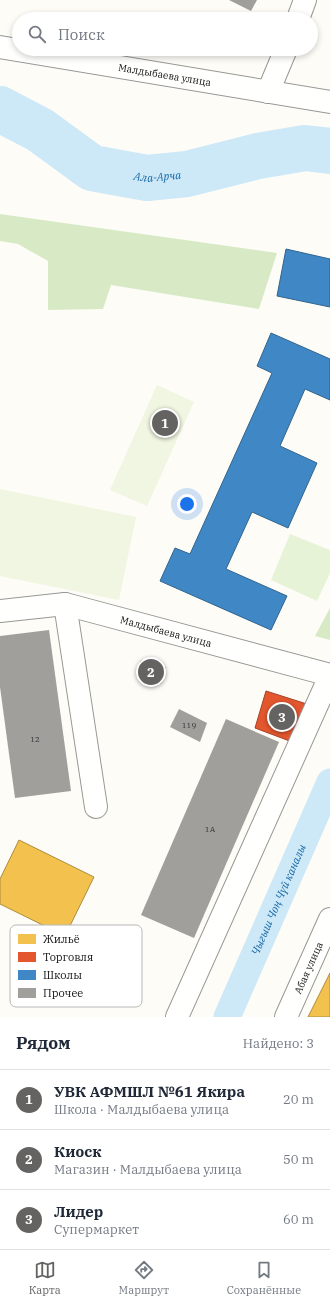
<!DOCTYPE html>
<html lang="ru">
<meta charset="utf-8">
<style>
:root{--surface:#fff;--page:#f6f6f7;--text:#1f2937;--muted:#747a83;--line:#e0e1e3;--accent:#646362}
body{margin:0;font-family:"IBM Plex Serif",serif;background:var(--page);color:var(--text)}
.you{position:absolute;left:187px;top:504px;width:14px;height:14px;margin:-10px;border:3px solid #fff;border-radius:50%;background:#1a73e8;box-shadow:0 0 0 6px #1a73e833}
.badge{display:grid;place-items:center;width:26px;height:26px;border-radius:50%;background:var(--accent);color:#fff;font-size:13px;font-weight:700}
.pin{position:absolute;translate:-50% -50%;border:2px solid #fff;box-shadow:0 1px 4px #0006}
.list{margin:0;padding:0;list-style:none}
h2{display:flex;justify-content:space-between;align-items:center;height:52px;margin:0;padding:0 16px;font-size:17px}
h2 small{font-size:13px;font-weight:400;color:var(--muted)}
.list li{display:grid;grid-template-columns:26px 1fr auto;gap:12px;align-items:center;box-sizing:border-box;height:60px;padding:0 16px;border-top:1px solid var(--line)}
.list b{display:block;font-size:15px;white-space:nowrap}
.list p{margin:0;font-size:13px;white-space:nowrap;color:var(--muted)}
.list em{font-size:13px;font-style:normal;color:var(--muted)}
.icon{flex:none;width:22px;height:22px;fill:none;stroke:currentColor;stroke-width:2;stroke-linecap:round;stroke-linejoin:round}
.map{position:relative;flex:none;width:330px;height:1017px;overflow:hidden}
.search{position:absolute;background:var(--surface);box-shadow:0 2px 6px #0003;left:12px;right:12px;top:12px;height:44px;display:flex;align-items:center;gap:10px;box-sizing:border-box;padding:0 14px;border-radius:22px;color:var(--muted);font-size:15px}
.sheet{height:232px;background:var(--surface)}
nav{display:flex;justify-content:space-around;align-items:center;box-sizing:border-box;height:56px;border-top:1px solid var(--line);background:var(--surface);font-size:11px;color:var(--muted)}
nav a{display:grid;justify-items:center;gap:2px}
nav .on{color:var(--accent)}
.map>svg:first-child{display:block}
</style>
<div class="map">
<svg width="330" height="1017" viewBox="0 0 330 1017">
<rect width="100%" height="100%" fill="#fdfcf7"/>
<!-- green -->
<path fill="#e7f3d7" d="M290,534L330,550V573L317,601L271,580Z"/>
<!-- forest -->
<g fill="#d8eac5">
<path d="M0,214L277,253L259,309L111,285L103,309L48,310V261L18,244L0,241Z"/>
<path d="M330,608V640L315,636Z"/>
</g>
<!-- pitch -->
<g fill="#f0f6e1">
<path d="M157,385L194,402L147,506L110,490Z"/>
<path d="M0,489L136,517L119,600L0,576Z"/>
</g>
<!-- homes -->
<g fill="#f2c14e" stroke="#ae8c3c">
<path d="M19,840L94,877L65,936L0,904V879Z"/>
<path d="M330,973V1017H308Z"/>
</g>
<!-- shops -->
<g fill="#e4572e" stroke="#a54225">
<path d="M141,661L165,667L161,683L138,677Z"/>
<path d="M266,691L310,705L295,743L255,728Z"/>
</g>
<!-- schools -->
<g fill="#3f88c5" stroke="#31648f">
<path d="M286,249L330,259V307L277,296Z"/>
<path d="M271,333L330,359V400L305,389L280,446L317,463L288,528L252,512L226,569L287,596L271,630L160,581L175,548L190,554L272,373L257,366Z"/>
</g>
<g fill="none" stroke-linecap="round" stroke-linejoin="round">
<!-- canal -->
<path stroke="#cde8f7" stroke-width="27" id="s1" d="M227,1017L330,782"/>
<!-- river -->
<path stroke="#cde8f7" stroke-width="46" id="s2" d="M0,109L40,130L92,168L147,178L187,174L258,156L305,148L330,151"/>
</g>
<!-- building -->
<g fill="#a19f9c">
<path d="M229,0H257L251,11Z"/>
<path d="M49,630L71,791L15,798L0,687V636Z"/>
<path d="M179,709L207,723L200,742L170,727Z"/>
<path d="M226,719L279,742L194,938L141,915Z"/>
</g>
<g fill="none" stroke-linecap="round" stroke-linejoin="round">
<defs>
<g id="minor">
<path d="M298,19L305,0"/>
<path id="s3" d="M0,47L330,102"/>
<path d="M268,92L286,49"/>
<path d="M65,604L96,807"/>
<path id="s4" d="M0,611L65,604L330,675"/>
<path d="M177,1017L330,676"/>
<path id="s5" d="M286,1017L330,919"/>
</g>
</defs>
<!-- minor casing -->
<use href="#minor" stroke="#979795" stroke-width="24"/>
<!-- minor -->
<use href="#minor" stroke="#fffffe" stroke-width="22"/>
</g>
<g text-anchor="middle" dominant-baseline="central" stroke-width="4" stroke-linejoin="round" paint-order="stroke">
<!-- number labels -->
<g font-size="8" fill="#353434">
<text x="189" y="725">119</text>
<text x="35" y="739">12</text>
<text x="210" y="829">1А</text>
</g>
<!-- street labels -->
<g font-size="10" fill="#111" stroke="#fff">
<text stroke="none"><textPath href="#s3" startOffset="167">Малдыбаева улица</textPath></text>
<text stroke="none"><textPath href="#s4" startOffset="170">Малдыбаева улица</textPath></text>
<text stroke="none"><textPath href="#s5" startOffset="54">Абая улица</textPath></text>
</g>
<!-- water labels -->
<g font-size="11" font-style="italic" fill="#1768a6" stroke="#fff">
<text stroke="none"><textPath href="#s2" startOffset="176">Ала-Арча</textPath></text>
<text stroke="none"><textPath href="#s1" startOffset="128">Чыгыш Чоң Чүй каналы</textPath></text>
</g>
</g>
<!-- legend -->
<rect x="10" y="925" width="132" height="82" rx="6" fill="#fff" stroke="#b8b8b8" stroke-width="1"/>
<rect x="18" y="934" width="18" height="10" fill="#f2c14e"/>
<rect x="18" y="952" width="18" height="10" fill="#e4572e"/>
<rect x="18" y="970" width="18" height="10" fill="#3f88c5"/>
<rect x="18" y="988" width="18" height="10" fill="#a19f9c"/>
<g font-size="11" fill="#111">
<text x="43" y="943">Жильё</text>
<text x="43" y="961">Торговля</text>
<text x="43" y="979">Школы</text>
<text x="43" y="997">Прочее</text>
</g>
</svg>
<div class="you"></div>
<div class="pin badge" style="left:165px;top:423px">1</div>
<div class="pin badge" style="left:151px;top:672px">2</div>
<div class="pin badge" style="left:282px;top:717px">3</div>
<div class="search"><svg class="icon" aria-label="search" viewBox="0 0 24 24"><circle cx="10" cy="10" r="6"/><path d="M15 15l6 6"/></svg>Поиск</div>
</div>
<section class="sheet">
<h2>Рядом<small>Найдено: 3</small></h2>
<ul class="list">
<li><span class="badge">1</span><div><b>УВК АФМШЛ №61 Якира</b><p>Школа · Малдыбаева улица</p></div><em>20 m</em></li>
<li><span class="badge">2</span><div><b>Киоск</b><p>Магазин · Малдыбаева улица</p></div><em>50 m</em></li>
<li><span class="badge">3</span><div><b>Лидер</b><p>Супермаркет</p></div><em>60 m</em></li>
</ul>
</section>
<nav>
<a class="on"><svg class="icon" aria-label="map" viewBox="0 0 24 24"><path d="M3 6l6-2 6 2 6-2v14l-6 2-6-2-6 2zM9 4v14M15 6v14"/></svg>Карта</a>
<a><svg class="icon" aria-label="directions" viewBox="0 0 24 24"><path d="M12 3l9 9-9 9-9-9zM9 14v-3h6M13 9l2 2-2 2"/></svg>Маршрут</a>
<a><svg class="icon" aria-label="saved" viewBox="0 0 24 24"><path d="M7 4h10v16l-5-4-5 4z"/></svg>Сохранённые</a>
</nav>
